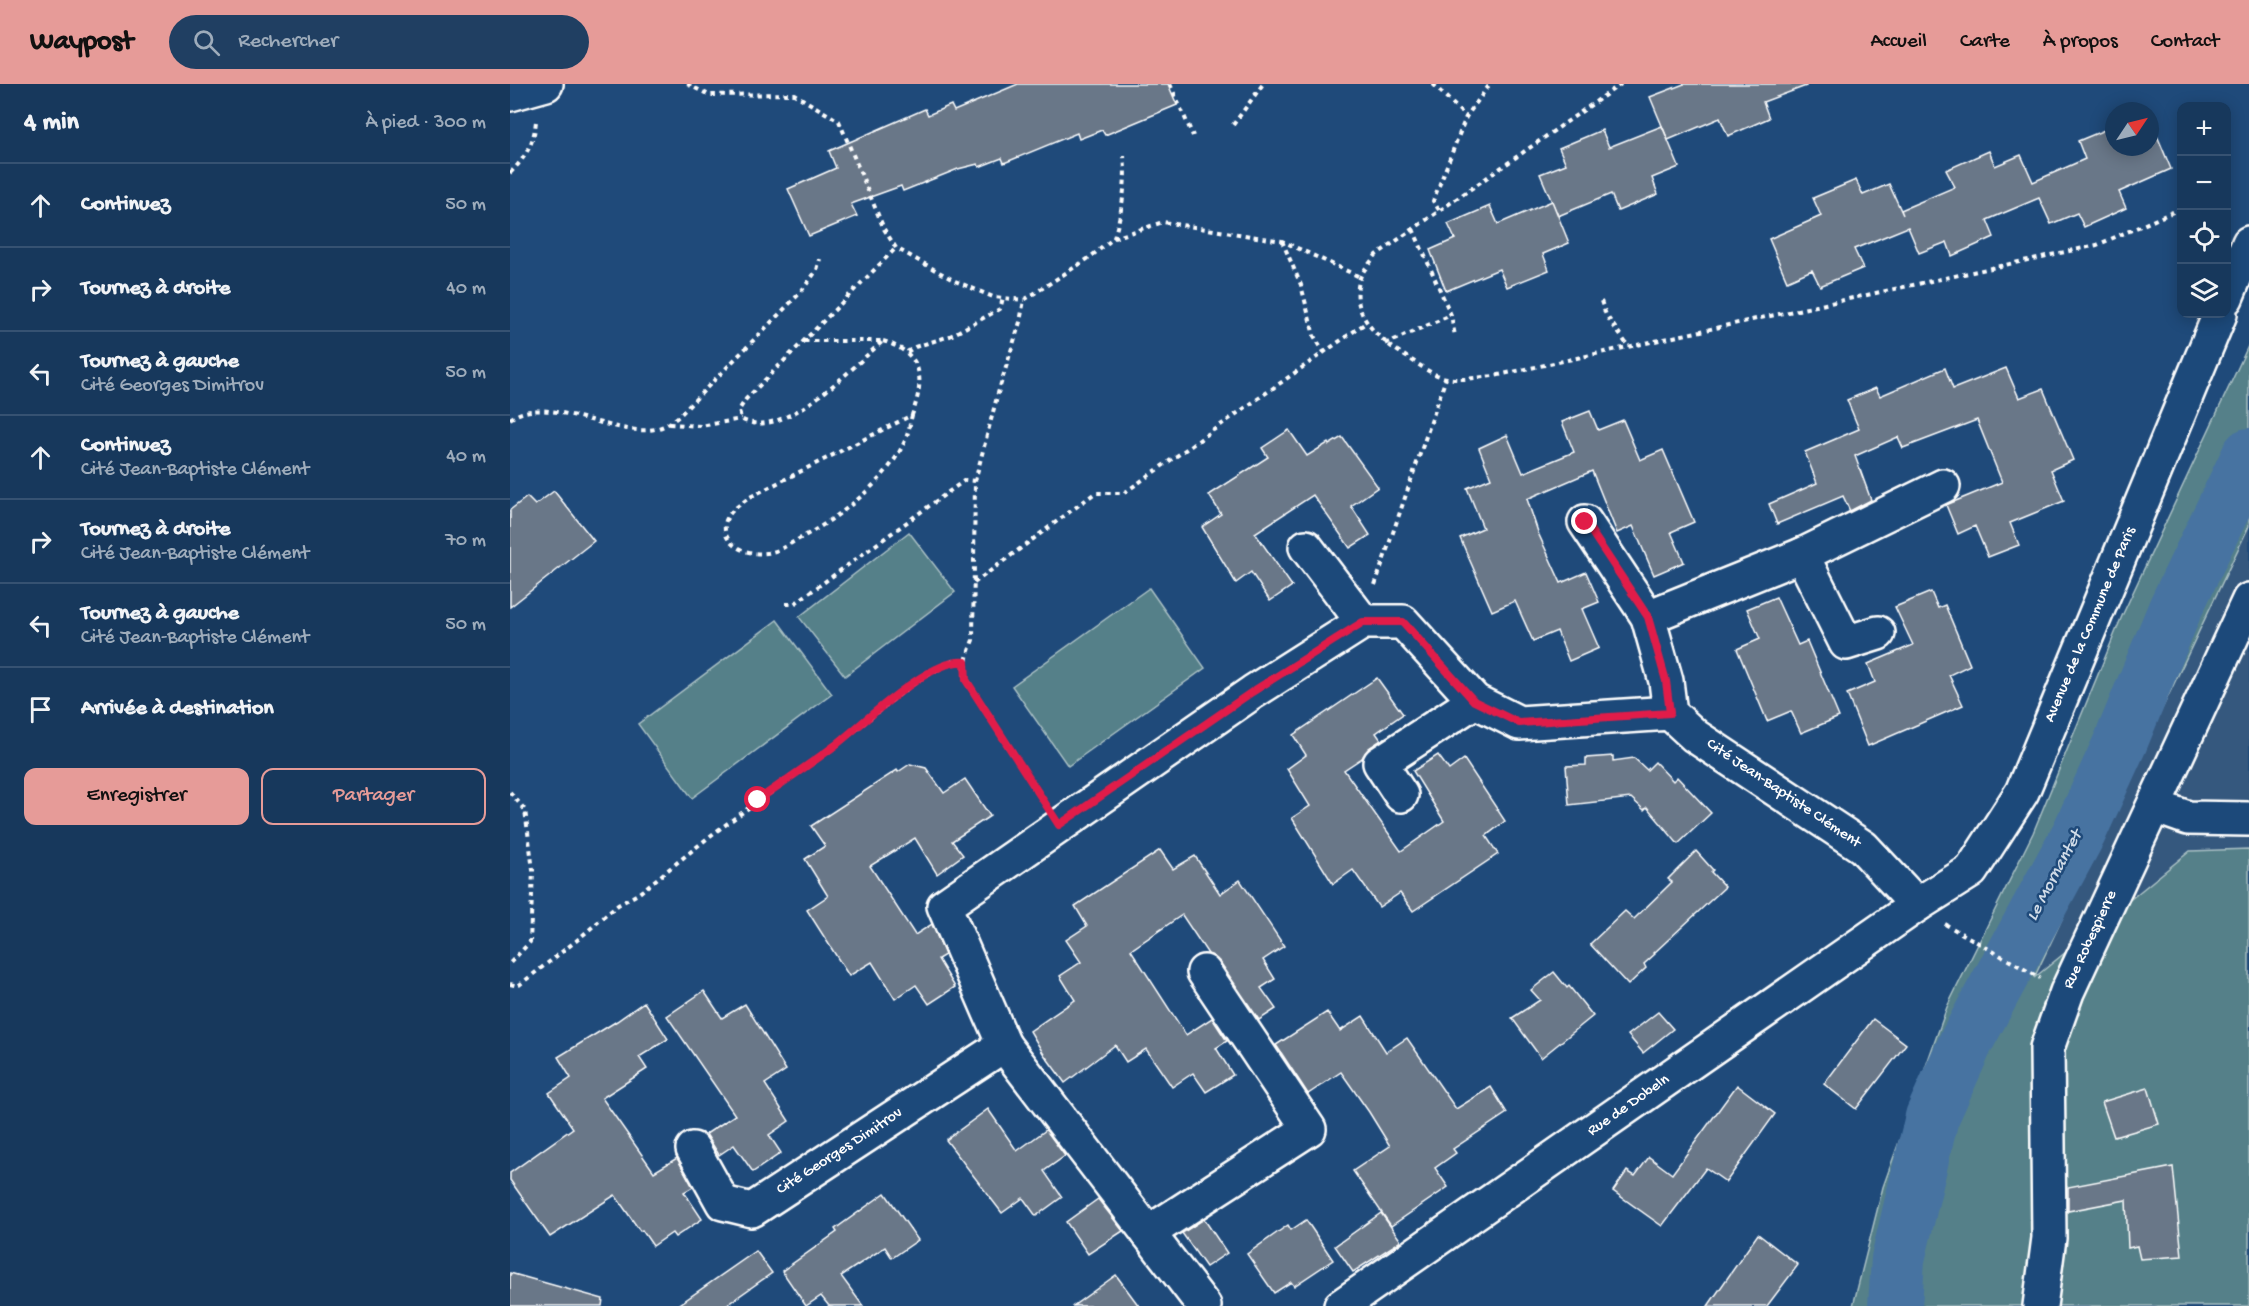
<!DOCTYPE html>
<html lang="fr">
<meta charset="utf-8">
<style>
:root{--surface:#17385c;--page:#203f62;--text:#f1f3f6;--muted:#9eacbb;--line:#365272;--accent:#e69b98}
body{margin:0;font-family:"Gochi Hand",sans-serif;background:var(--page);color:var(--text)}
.controls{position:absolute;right:18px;top:18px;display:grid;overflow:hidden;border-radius:12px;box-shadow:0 3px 15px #0003}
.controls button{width:54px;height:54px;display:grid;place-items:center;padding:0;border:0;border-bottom:2px solid var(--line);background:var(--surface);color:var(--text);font:30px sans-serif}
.compass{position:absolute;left:1595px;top:18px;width:54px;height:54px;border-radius:50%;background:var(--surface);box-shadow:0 3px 15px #0003;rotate:55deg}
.stop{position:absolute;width:18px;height:18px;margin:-14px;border:4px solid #e11d48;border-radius:50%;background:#fff}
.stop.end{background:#e11d48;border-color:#fff;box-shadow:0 2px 6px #0008}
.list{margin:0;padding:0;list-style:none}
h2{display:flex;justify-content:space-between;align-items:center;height:78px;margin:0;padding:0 24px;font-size:26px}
h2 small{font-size:20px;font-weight:400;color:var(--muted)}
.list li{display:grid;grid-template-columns:39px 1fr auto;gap:18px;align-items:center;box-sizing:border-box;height:84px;padding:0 24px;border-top:2px solid var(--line)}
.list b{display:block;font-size:22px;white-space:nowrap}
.list p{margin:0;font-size:20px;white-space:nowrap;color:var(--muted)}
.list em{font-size:20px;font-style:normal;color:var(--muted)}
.actions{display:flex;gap:12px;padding:18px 24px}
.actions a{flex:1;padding:14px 0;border:2px solid var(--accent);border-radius:12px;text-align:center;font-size:21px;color:var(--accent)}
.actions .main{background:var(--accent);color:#111}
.icon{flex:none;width:33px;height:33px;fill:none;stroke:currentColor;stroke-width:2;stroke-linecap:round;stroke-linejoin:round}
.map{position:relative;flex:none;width:1739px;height:1222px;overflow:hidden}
header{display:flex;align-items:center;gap:36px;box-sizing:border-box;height:84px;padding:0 30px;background:var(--accent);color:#111}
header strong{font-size:28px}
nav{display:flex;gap:33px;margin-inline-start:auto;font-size:21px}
.search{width:420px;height:54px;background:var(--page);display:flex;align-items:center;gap:15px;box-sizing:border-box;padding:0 21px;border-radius:33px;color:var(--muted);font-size:22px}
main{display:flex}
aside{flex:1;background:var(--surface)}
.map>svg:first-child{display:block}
</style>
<header>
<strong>Waypost</strong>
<div class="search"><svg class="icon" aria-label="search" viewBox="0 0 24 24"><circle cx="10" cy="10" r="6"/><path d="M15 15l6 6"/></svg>Rechercher</div>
<nav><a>Accueil</a><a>Carte</a><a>À propos</a><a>Contact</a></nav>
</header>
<main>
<aside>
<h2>4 min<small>À pied · 300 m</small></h2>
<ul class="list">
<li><svg class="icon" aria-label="ahead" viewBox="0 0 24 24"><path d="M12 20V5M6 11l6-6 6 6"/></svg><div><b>Continuez</b></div><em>50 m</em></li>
<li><svg class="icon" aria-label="right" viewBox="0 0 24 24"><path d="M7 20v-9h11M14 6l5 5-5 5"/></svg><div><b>Tournez à droite</b></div><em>40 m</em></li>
<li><svg class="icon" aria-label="left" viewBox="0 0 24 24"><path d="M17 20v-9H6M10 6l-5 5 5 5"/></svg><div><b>Tournez à gauche</b><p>Cité Georges Dimitrov</p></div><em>50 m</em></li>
<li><svg class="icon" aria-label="ahead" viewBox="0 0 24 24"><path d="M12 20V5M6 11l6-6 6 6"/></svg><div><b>Continuez</b><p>Cité Jean-Baptiste Clément</p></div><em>40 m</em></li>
<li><svg class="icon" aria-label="right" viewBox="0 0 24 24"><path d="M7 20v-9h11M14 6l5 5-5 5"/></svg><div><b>Tournez à droite</b><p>Cité Jean-Baptiste Clément</p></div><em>70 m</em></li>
<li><svg class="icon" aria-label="left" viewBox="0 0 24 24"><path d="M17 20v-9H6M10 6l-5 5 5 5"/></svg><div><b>Tournez à gauche</b><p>Cité Jean-Baptiste Clément</p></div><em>50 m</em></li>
<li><svg class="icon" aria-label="arrive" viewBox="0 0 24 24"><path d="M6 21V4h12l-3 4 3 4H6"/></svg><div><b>Arrivée à destination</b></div></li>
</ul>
<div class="actions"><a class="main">Enregistrer</a><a>Partager</a></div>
</aside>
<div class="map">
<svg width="1739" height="1222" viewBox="0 0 1739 1222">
<rect width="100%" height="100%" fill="#1f4a7a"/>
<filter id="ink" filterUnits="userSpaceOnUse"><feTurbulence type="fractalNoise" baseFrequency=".0167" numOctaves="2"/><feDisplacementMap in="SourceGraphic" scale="12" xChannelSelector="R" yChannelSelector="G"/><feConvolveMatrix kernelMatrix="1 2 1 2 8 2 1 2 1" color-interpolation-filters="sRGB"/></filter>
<g filter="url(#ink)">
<!-- built -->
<path fill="#35587e" d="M1739,442V765L1680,767L1523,896Z"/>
<!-- green -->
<g fill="#548089" stroke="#aac0c4" stroke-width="1.5">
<path d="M1739,260V442L1524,894L1680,767L1739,765V1222H1343L1373,1103L1437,923L1523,749L1612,532Z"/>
<path d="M399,448L445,508L335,592L289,533Z"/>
<path d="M639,504L695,584L558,682L502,602Z"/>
<path d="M267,536L322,610L182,714L128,640Z"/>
</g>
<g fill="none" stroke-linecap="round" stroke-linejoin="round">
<!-- river -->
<path stroke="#4773a1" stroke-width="54" d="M1385,1222L1388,1175L1422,1033L1456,958L1569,749L1611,657L1665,525L1739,371"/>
</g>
<!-- building -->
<g fill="#697788" stroke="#fff" stroke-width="1.5">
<path d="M508,0H658L667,21L595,51L592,46L569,55L567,49L494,79L492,74L469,83L468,80L448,85L393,107L391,102L341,120L347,132L299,152L278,105L326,84L319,67L415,25L418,31L441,21L444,27Z"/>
<path d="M1174,0H1295L1296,2L1253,18L1259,34L1218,52L1210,34L1158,56L1140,13Z"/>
<path d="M1152,42L1169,83L1142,94L1148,110L1108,127L1101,110L1048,132L1030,90L1056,80L1049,64L1092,46L1099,63Z"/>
<path d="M1604,42V63H1640V44L1643,42L1661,85L1609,108L1616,124L1574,143L1567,129L1541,140L1529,114L1477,136L1484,153L1442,172L1437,158L1409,169L1398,143L1344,165L1353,184L1310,202L1302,186L1277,197L1259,155L1311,132L1303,114L1346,96L1353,111L1379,100L1393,131L1391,126L1445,103L1436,86L1479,67L1485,82L1511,71L1523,98L1575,75L1568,57Z"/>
<path d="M1042,117L1059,159L1033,170L1039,186L997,203L989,185L936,207L920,166L945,155L938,140L980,122L988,140Z"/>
<path d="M1435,284L1443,305L1496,284L1509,314L1533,305L1563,376L1541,386L1554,417L1500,439L1509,461L1478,473L1465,442L1448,450L1436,421L1492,398L1467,336L1393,364L1388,353L1345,372L1361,416L1340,427L1333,412L1267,440L1259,420L1307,399L1295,368L1349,345L1337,316L1366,304L1370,312Z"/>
<path d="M1080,327L1088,346L1113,336L1130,376L1153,366L1184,438L1161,448L1174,478L1144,491L1123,442L1107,449L1082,387L1017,415L1029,451L1051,499L1076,488L1089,518L1072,525L1089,564L1059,577L1047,547L1023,557L1005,517L982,527L950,454L973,444L957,404L981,394L969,364L997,351L1013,389L1064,368L1052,338Z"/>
<path d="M779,346L797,372L818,359L819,361L832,353L868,403L841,422L860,451L840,464L803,411L745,449L782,502L760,517L741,488L726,499L692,443L711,430L699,411L758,373L752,364Z"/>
<path d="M44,407L84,457L0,523V426L17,413L25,421Z"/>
<path d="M1421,508L1428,524L1435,521L1460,581L1439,591L1453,621L1358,662L1337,610L1365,598L1358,580L1403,561L1385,523Z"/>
<path d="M1266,513L1288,561L1297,557L1329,633L1291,649L1281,627L1257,637L1227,565L1250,555L1237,525Z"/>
<path d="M867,594L893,630L866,649L871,656L859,664L852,674L834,686L891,767L934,737L903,687L928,671L939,686L954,675L995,737L976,752L988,770L903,827L890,809L869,823L843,786L823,800L782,734L800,722L777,685L796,671L783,651Z"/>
<path d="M1103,672V677L1124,674L1137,686L1145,678L1163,697L1167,693L1201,729L1168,760L1137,723L1134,726L1121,714L1059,721L1056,682L1076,681V674Z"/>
<path d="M400,680L416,684L434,709L455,695L480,732L442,757L453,771L427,790L405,754L360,782L405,851L422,840L435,871L428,875L445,903L419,920L406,901L385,915L362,878L339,892L297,826L318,812L295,775L315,762L301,742L387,686L388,688Z"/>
<path d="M650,766L663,785L685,772L710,810L730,796L774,862L753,876L765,895L751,904L766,925L749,936L710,878L698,870L672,831L621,866L676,951L702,934L717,957L706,964L723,991L696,1008L683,989L662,1003L636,965L616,978L605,961L555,999L533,969L520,947L565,916L550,892L571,878L556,856L577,842L565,822Z"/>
<path d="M1186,767L1203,786L1201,788L1215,803L1144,869L1145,870L1134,880L1136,884L1118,901L1080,860L1115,827L1124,835L1162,798L1158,795Z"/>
<path d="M1044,888L1057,904L1059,902L1083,932L1031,974L1002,934L1030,916L1021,906Z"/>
<path d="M194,907L212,934L235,920L276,986L255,1000L279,1037L259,1051L271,1069L243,1088L224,1061L209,1071L196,1050L225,1031L157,932Z"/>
<path d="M134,918L158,955L129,973L137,985L92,1014L144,1088L167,1074L183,1103L174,1108L192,1135L165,1153L162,1149L143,1162L132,1146L130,1147L105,1111L40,1153L0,1096V1089L63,1044L39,1009L61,994L48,973L107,937Z"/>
<path d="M817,928L830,947L853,932L876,968L897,954L946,1025L981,1003L997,1029L943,1065L946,1069L925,1084L938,1103L881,1142L843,1087L880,1062L859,1028L831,988L798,1010L766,961Z"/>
<path d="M1148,928L1163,945L1133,969L1118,951Z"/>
<path d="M1363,935L1396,960L1346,1025L1314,1000Z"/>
<path d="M1227,1001L1265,1030L1216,1098L1196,1084L1152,1142L1103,1107L1117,1087L1125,1092L1139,1073L1162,1090Z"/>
<path d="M1638,1004L1649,1040L1604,1053L1592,1018Z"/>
<path d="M478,1025L507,1067L536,1046L555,1072L534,1087L552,1113L526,1132L513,1114L492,1129L436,1056Z"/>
<path d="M1663,1083L1672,1172L1630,1175L1627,1162L1618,1164L1616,1116L1558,1127V1103Z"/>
<path d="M375,1109L408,1156L382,1174L375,1163L331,1192L353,1222H319L311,1212L296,1222L272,1187L327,1148L325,1145Z"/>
<path d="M588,1115L613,1147L578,1170L556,1138Z"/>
<path d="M871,1129L891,1157L843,1188L825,1162Z"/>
<path d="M694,1135L717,1169L696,1183L672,1149Z"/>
<path d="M796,1136L823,1176L784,1202L781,1198L764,1209L737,1170L778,1141L781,1146Z"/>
<path d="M1248,1150L1288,1181L1257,1222H1198Z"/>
<path d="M246,1167L262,1189L215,1222H167Z"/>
<path d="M0,1189L93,1215L92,1222H0Z"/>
<path d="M606,1191L629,1222H563Z"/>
</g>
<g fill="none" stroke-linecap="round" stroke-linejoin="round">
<defs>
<g id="minor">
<path d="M0,10L36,0"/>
<path d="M1716,214L1739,159"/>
<path d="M1075,438L1138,533L1156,597L1160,629"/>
<path d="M796,463L853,538"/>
<path d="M1292,471L1336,559L1368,549"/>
<path d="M1138,533L1292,471L1433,402"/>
<path d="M891,711L870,679L965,617"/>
<path d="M1644,722L1678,734L1739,735"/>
<path d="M494,961L694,1222"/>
<path d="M183,1065L213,1119L242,1126L494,961L434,822L743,608L853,538H893L965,617L1009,639L1160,629L1185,652L1353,763L1407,821"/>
<path d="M638,1149L799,1045L694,888"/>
<path d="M831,1222L1407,821L1461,787L1512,708L1710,230"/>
<path d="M1530,1222L1539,1154L1537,964L1557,908L1739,516"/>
</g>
</defs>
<!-- minor casing -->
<use href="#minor" stroke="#fff" stroke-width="38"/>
<!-- path -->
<g stroke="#fff" stroke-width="4" stroke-dasharray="4.5 4.5" stroke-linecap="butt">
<path d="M177,0L199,11L284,10L329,37L374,145L386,164L445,197L483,213L514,216"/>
<path d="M660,0L683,52"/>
<path d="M923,0L956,33"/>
<path d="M1111,0L866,171C861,178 853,186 850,194C838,232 872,258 900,275C911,282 924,292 937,294C952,297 969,293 984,292L1587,161L1672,124"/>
<path d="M723,41L753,0"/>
<path d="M0,89C16,73 24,59 26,37"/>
<path d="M1716,104L1718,103"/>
<path d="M929,126L923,117L956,33L980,0"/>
<path d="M903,145L941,231L945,252"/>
<path d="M604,154C612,127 617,99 614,72"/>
<path d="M772,157L791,201L804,252L814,268"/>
<path d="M1091,217L1096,231L1118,262"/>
<path d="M294,257H373C343,282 273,359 231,335L229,326L236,315L386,164"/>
<path d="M373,257C414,270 415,295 402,331L240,413C231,420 217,428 215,440C212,465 244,473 262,468C271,466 279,460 287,456C326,436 380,396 396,354C399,347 400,339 402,331"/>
<path d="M875,260L941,231"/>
<path d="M397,268L405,263L440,252L490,225L493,214"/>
<path d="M0,335C37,308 102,354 145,345C154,343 162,338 169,332L290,209L307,186L310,175"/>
<path d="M159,340L191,342L231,335"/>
<path d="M464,499L585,409H614L857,238"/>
<path d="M865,501L936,294"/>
<path d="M276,520H284L455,396L465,397"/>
<path d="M0,708L15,726L23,786L20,858L0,879"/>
<path d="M533,716L456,596C454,581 457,571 463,556L465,397L488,309L510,238L514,216L579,174L604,154L653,138L772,157L850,193"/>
<path d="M1435,840L1530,894"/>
<path d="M0,900L8,902L66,857L108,821L128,810L204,749L323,663L397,604L415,591L445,576L455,578"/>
</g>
<!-- minor -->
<use href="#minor" stroke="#1f4a7a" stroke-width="33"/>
</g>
</g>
<g fill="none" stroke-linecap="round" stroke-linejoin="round" filter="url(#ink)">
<!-- route -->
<path stroke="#e11d48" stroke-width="8" d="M248,716C273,698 299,681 323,663C352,641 419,574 455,578L456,596L549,741L742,608L853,538H893L964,617L1009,639L1160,629L1156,597L1138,533L1075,438"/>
</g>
<g text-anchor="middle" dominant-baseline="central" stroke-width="5" stroke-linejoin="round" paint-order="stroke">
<!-- street labels -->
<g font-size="16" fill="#fff" stroke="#1f4a7a">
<text transform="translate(1581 541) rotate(-67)">Avenue de la Commune de Paris</text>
<text transform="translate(1273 710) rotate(34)">Cité Jean-Baptiste Clément</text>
<text transform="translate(1581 856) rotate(-65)">Rue Robespierre</text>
<text transform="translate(1119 1022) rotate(-35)">Rue de Dobeln</text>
<text transform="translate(330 1068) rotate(-33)">Cité Georges Dimitrov</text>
</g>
<!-- water labels -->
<g font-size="18" font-style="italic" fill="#d1dce8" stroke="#1f4a7a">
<text transform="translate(1545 792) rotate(-62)">Le Mornantet</text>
</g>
</g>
</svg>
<div class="controls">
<button>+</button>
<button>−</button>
<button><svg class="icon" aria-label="locate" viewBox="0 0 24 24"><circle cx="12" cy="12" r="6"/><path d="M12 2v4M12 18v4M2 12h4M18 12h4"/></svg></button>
<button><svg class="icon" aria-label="layers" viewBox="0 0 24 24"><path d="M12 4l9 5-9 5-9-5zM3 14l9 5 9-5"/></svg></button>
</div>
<svg class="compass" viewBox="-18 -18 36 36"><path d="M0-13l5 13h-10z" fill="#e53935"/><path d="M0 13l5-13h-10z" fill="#9eacbb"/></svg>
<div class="stop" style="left:248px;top:716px"></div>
<div class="stop end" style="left:1075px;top:438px"></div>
</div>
</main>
